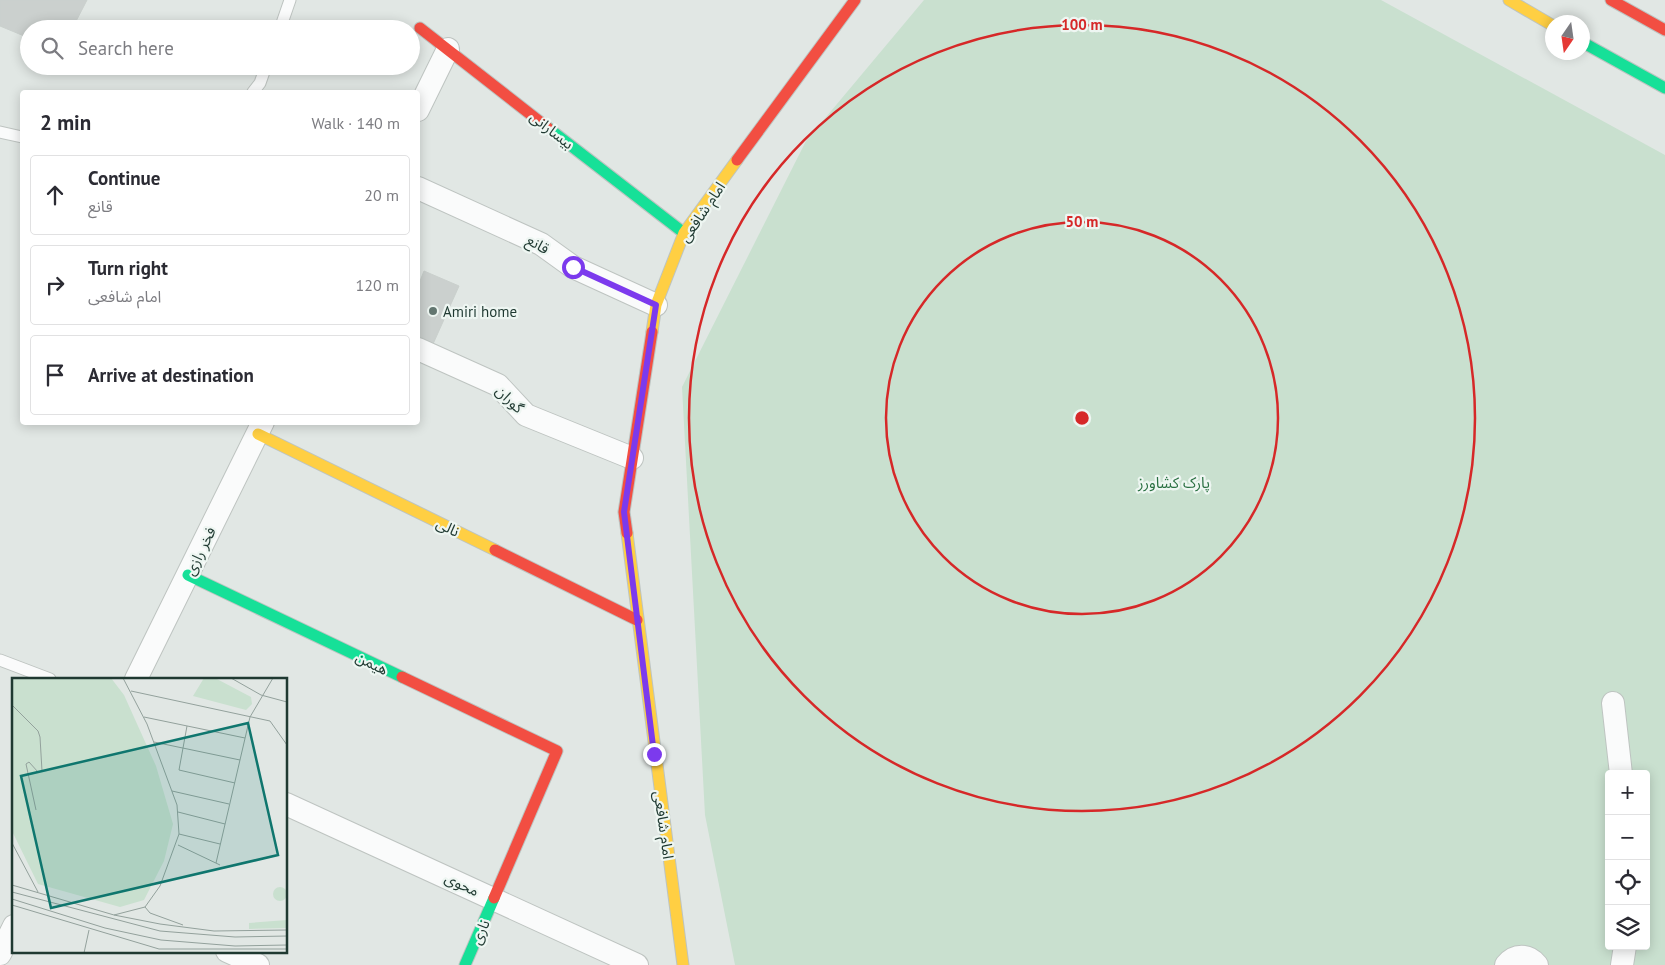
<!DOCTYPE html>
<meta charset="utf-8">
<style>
:root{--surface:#fff;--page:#f7f7f7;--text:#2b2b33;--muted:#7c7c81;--line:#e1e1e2}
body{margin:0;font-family:"PT Sans","Noto Sans Arabic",sans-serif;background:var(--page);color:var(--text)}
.controls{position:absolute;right:15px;bottom:15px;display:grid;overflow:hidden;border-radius:5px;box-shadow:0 2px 12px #0003}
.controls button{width:45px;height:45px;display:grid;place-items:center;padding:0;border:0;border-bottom:1px solid var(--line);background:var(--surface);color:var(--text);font:25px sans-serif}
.compass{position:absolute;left:1545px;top:15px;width:45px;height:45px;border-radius:50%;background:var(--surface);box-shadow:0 2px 12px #0003;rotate:193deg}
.stop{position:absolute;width:15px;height:15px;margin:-11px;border:4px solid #7c3aed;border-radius:50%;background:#fff}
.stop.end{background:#7c3aed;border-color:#fff;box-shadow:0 1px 5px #0008}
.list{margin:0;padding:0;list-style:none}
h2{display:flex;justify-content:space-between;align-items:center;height:65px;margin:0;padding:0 20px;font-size:21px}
h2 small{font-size:16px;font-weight:400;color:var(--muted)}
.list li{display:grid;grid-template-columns:32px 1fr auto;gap:15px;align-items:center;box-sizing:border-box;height:80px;margin:0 10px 10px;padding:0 10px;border:1px solid var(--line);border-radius:5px}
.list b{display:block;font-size:19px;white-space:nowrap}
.list p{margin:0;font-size:16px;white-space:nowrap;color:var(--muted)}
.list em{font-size:16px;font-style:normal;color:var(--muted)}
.icon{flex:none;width:28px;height:28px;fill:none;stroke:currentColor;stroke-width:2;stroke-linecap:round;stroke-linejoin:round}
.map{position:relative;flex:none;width:1665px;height:965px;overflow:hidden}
.search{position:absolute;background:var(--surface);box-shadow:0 2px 12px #0003;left:20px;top:20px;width:400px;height:55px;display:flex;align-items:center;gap:12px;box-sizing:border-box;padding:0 18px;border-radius:28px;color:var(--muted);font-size:19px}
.panel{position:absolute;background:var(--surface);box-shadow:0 2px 12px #0003;left:20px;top:90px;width:400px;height:335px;border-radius:5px}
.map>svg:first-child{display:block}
</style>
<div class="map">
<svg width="1665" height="965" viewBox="0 0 1665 965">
<rect width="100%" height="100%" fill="#e1e7e4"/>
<!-- green -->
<path fill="#c9e0cf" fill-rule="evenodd" d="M924,0H1381L1665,155V965H735L705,815L682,387L806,141ZM1609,774H1646V946H1609Z"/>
<!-- building -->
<g fill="#cbd0ce" stroke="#cad0cd">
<path d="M0,0H87L72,29H29V38L0,26Z"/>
<path d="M424,271L459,286L433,344L418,336V286Z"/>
</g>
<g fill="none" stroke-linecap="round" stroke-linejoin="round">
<defs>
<g id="lane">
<path d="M280,29L290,0"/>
<path d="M253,92L260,83L266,66"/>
<path d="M0,132L22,137"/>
<path d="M0,660L50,679"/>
</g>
<g id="street">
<path d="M418,110L448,49"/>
<path d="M418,188L541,244L573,267L656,305"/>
<path d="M418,349L498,385L526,415L632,458"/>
<path d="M136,679L263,422"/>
<path d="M1613,703L1621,774"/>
<path d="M286,804L637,965"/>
<path d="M227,951L258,965"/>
<path d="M0,954L14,926"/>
<path d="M1506,965C1515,954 1528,954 1537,965"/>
<path d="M1622,965L1625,946"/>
</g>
<g id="fast">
<path d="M1582,42L1665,88"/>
<path d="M548,128L684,233"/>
<path d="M188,575L402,677"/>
<path d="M465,965L494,898"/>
</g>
<g id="slow">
<path d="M1509,0L1552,25"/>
<path d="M652,332L656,305L684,233L737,160"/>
<path d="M258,434L495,550"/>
<path d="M627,533L683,965"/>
</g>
<g id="jam">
<path d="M1611,0L1665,30"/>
<path d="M420,28L548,128"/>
<path d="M737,160L855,0"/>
<path d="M627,533L624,512L652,332"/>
<path d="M495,550L637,620"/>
<path d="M402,677L557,751L494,898"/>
</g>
</defs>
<!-- lane casing -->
<use href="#lane" stroke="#bec4c1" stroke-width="13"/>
<!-- street casing -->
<use href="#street" stroke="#bec4c1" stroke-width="24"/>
<!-- fast casing -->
<use href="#fast" stroke="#bdc4c1" stroke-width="13"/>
<!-- slow casing -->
<use href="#slow" stroke="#bdc4c1" stroke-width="13"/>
<!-- jam casing -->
<use href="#jam" stroke="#bdc4c1" stroke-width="13"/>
<!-- lane -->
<use href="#lane" stroke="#fafbfb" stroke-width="11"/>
<!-- street -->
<use href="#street" stroke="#fafbfb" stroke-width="22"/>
<!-- fast -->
<use href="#fast" stroke="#16e098" stroke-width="11"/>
<!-- slow -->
<use href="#slow" stroke="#ffcf43" stroke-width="11"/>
<!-- jam -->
<use href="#jam" stroke="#f24e42" stroke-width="11"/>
</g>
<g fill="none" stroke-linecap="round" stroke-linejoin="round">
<!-- route -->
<path stroke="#7c3aed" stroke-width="6" d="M573,267L656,305L624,512L654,754"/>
</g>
<!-- distance rings -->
<g fill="none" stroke="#d62828" stroke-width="2.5">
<circle cx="1082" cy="418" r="196"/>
<circle cx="1082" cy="418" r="393"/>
</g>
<!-- markers -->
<circle fill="#637670" stroke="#eef6f2" stroke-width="2" cx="433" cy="311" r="5"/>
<g text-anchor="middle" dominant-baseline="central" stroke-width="4.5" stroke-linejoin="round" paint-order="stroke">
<!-- street labels -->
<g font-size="15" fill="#1f3931" stroke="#eef6f2">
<text transform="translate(552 130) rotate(38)">بیسارانی</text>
<text transform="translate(702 212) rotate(-56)">امام شافعی</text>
<text transform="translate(538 244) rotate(30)">قانع</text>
<text transform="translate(510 399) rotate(44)">گوران</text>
<text transform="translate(448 527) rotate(26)">نالی</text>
<text transform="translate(200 551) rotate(-64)">فخر رازی</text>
<text transform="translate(372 663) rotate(26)">هیمن</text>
<text transform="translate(664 825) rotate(82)">امام شافعی</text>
<text transform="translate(462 884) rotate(25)">محوی</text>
<text transform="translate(480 932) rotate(-67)">ناری</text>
</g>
<!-- poi labels -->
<g font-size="15" fill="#1f3931" stroke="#eef6f2" text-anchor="start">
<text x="443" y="311">Amiri home</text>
</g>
<!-- park labels -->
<g font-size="15" fill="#2a7042" stroke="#eef6f2">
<text x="1174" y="482">پارک کشاورز</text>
</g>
</g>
<!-- overview -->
<g transform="translate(12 678)">
<rect width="275" height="275" fill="#e1e7e4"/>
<path d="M0,0H99L112,17L144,88L161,146L152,183L132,222L108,229L26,206L0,153ZM192,0H203L239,19L240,26L234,32L181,18ZM261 216a7 7 0 1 1 14 0a7 7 0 1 1-14 0ZM275,242V250L237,251V245Z" fill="#c9e0cf"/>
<path fill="none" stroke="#93a19c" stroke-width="1" d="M219,0L249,17L275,24M119,13L258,43L275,67M0,27L26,53L28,59L30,93L26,94L17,84L14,86L24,132M132,39L233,60M175,48L167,92L223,105M142,64L228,82M160,113L217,126M166,134L213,146M167,156L208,166M0,165L26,214M166,167L208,187M204,185L238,39L261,0M0,207L102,237L148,246L202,253L275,252M0,214L148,253L223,259L275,258M0,221L93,250L149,262L223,268L275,267M0,227L147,271H275M133,229L138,235L171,247M102,237L133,229L148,208L167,156L165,127L135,46L111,0M72,275L77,252"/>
<path fill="#0f766e" fill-opacity="0.15" stroke="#0f766e" stroke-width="2.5" d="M236,45L266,177L39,230L9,98Z"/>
<rect width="275" height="275" fill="none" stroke="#1f3931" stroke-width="2.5"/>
</g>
<circle cx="1082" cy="418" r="8" fill="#d62828" stroke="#eef6f2" stroke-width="2.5"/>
<g font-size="15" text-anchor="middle" font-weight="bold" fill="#d62828" stroke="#eef6f2" stroke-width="4.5" stroke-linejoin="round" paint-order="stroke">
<text x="1082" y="30">100 m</text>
<text x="1082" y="227">50 m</text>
</g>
</svg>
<div class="controls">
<button>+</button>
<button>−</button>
<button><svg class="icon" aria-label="locate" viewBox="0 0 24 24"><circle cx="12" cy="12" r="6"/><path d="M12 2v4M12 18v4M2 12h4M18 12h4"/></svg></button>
<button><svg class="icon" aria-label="layers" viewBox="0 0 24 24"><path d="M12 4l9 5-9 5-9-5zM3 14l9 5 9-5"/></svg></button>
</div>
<svg class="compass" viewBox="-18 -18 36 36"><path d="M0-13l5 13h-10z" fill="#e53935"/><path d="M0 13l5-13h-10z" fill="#7c7c81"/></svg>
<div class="stop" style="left:573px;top:267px"></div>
<div class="stop end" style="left:654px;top:754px"></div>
<div class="search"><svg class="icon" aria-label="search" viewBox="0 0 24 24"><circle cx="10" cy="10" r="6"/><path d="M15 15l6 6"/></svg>Search here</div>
<section class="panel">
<h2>2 min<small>Walk · 140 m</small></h2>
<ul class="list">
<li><svg class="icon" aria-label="ahead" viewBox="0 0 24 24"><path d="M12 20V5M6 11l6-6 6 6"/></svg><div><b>Continue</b><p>قانع</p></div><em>20 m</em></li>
<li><svg class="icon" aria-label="right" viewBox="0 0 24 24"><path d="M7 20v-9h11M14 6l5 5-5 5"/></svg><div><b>Turn right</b><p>امام شافعی</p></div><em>120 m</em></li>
<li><svg class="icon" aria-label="arrive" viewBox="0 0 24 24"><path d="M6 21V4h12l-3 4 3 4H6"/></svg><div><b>Arrive at destination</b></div></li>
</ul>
</section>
</div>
